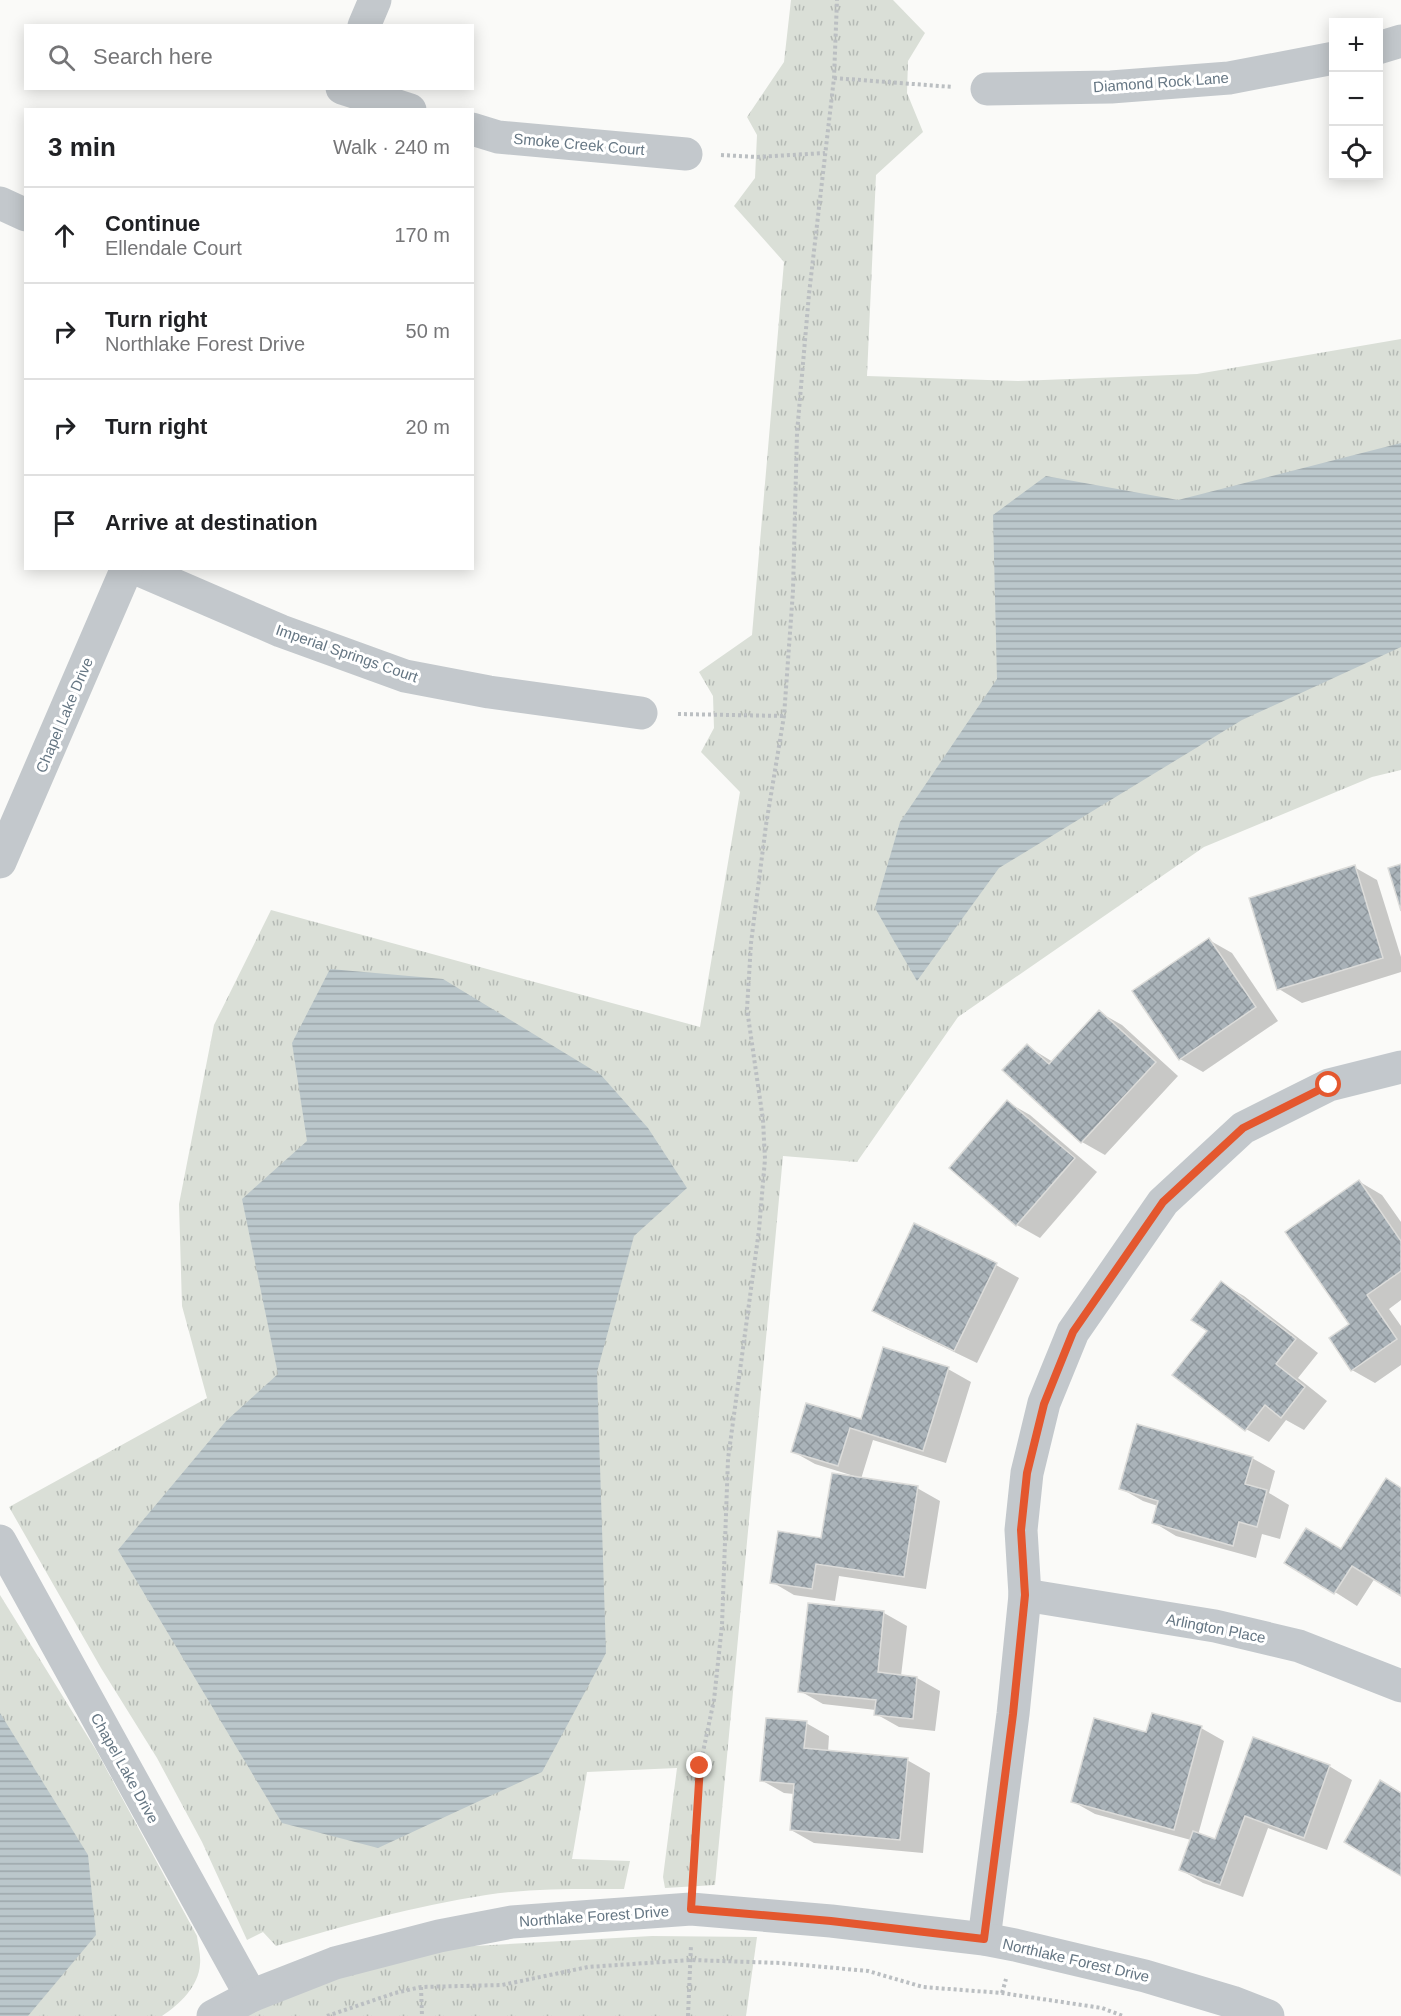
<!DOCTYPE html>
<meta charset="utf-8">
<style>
:root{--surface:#fff;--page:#f6f6f6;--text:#202124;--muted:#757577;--line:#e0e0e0}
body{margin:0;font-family:Helvetica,sans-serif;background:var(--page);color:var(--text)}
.controls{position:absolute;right:18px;top:18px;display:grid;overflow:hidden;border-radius:0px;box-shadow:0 3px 15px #0003}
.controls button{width:54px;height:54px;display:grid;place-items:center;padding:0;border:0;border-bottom:2px solid var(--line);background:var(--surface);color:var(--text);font:30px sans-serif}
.stop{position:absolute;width:18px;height:18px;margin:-14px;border:4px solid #e4572e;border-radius:50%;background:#fff}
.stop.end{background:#e4572e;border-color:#fff;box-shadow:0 2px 6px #0008}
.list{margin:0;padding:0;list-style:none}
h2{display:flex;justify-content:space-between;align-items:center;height:78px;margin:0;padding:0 24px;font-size:26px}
h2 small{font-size:20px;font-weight:400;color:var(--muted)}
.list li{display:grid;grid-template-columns:39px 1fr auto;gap:18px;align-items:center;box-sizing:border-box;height:96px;padding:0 24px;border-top:2px solid var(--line)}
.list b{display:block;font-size:22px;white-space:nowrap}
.list p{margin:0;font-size:20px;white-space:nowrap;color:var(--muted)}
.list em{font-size:20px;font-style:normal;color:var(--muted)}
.icon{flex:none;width:33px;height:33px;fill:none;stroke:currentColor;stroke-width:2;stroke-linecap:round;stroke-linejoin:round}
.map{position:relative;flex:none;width:1401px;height:2016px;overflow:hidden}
.search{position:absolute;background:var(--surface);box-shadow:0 3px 15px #0003;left:24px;top:24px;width:450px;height:66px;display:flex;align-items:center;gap:15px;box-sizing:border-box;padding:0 21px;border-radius:0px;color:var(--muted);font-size:22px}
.panel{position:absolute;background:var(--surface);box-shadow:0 3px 15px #0003;left:24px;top:108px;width:450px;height:462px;border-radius:0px}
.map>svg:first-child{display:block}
</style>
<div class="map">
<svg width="1401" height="2016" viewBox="0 0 1401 2016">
<defs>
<pattern id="grass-tufts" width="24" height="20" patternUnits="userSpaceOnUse" patternTransform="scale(1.5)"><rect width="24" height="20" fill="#dadfd7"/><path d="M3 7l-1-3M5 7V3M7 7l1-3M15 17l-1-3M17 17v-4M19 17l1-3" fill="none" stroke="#b4b9b4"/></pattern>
<pattern id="water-rules" width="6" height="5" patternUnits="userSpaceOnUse" patternTransform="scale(1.5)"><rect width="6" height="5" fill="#bbc7cb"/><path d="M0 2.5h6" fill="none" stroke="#9ca6aa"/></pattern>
<pattern id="building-cross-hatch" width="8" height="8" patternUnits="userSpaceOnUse" patternTransform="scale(1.5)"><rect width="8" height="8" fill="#aab3b9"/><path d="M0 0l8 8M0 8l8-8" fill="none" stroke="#8e969c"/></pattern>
</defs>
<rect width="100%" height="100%" fill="#fafaf8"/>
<!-- grass -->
<g fill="url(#grass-tufts)">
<path d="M791,0H893L925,33L908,61L907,93L923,132L876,175L867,376L1018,381L1197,374L1401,339V770L1372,777L1204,847L958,1017L857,1162L783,1156L715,1885L665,1888L663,1877L677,1768L587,1772L572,1859L630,1861L624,1889C578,1889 532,1888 486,1895C415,1906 345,1925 276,1946L263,1932L247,1940L202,1842L157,1758L101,1668L9,1507L207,1398L182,1306L179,1204L214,1025L271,910L700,1027L740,792L701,752L714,728L713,696L699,672L752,635L784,262L734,206L755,178L757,135L747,117L784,62Z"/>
<path d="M0,1595L96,1750L197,1936C198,1945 201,1955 200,1964C199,1986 179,2005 162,2016H0Z"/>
<path d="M652,1936L757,1937L746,2016H246L305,1989L375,1966L455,1947Z"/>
</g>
<!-- water -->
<g fill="url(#water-rules)">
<path d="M1401,443V647L1242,720L999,868L917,981L875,908L900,822L997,679L993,515L1046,476L1178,500Z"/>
<path d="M330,969L443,979L601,1075L648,1128L687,1188L634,1236L597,1372L606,1653L542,1772L378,1848L282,1823L118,1550L226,1421L278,1374L242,1199L307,1141L292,1043Z"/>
<path d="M0,1713L88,1855L96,1935L28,2016H0Z"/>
</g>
<!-- shadow -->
<g fill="#0003">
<path d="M1354,867L1377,880L1401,957V972L1302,1003L1279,989Z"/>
<path d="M1209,940L1232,953L1278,1021L1203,1072L1180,1059Z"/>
<path d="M1099,1012L1122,1025L1178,1076L1105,1155L1082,1142L1005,1070L1027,1046L1053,1062Z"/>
<path d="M1007,1102L1030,1115L1097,1172L1040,1238L1017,1225L951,1167Z"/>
<path d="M1360,1182L1382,1195L1401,1222V1300L1389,1309L1401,1326V1365L1375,1383L1352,1370L1351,1325Z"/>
<path d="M915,1225L996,1265L1019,1278L977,1363L896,1324L873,1311Z"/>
<path d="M1221,1283L1244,1296L1318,1353L1298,1378L1327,1401L1304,1430L1286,1420L1269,1442L1246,1429Z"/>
<path d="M948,1369L971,1382L946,1463L873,1440L861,1479L917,1488L940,1501L926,1589L839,1576L835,1601L794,1595L772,1582L823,1540L854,1476L815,1464L792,1451L862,1421Z"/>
<path d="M1252,1458L1275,1471L1269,1493L1289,1505L1280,1539L1262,1534L1256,1558L1176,1536L1153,1522L1158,1506L1143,1501L1120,1488Z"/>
<path d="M1401,1489V1595L1375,1578L1357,1606L1335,1592Z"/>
<path d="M809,1605L884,1613L907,1626L901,1676L917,1678L940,1691L935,1731L899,1727L876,1714V1710L823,1704L800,1691Z"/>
<path d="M806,1723L829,1736L828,1752L907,1760L930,1773L923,1853L814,1843L791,1830L794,1794L784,1793L761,1780Z"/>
<path d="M1201,1728L1224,1741L1198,1835L1216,1841L1254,1739L1329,1766L1352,1780L1327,1850L1268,1828L1243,1897L1203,1883L1181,1870L1191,1840L1095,1814L1072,1801L1147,1734Z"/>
</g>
<!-- building -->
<g fill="url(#building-cross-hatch)" stroke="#dcdcda" stroke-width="1.5">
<path d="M1401,864V911L1388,868Z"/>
<path d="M1355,865L1383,958L1277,990L1249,898Z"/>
<path d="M1209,938L1256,1007L1179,1060L1132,991Z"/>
<path d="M1099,1010L1156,1062L1081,1143L1002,1070L1027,1044L1049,1064Z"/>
<path d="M1007,1100L1075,1158L1016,1226L949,1168Z"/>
<path d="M1359,1180L1401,1241V1271L1367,1295L1397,1339L1351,1371L1329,1338L1349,1324L1285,1232Z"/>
<path d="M914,1223L997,1263L954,1351L872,1311Z"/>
<path d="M1221,1281L1296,1339L1276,1364L1305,1387L1281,1418L1265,1405L1245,1431L1172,1375L1207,1331L1191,1320Z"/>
<path d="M883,1347L949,1367L923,1451L850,1428L838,1466L791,1452L806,1403L861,1419Z"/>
<path d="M1137,1424L1253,1457L1245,1484L1267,1490L1257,1527L1239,1522L1233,1546L1152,1523L1158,1501L1119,1489Z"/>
<path d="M832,1473L918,1486L904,1577L816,1564L812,1589L770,1583L778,1531L821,1538Z"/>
<path d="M1386,1478L1401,1488V1596L1352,1566L1334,1594L1284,1563L1306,1528L1341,1549Z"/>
<path d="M808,1603L884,1611L878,1672L917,1677L913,1719L874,1715L876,1700L798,1692Z"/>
<path d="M1152,1713L1202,1726L1174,1830L1071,1802L1094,1718L1146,1732Z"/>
<path d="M766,1718L807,1721L804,1748L908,1758L900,1840L790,1830L794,1784L760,1781Z"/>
<path d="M1253,1737L1330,1765L1304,1838L1245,1816L1220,1885L1179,1870L1193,1831L1215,1839Z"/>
<path d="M1380,1780L1401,1793V1876L1344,1842Z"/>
</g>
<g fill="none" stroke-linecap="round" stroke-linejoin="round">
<!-- path -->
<g stroke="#bbbfc2" stroke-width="4" stroke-dasharray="3 3" stroke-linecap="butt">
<path d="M834,78L953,87"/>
<path d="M721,155L757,157L825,153"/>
<path d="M678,714L784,716"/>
<path d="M693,1874L700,1766L714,1700L722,1625L728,1459L759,1230L765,1159L763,1120L747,1009L751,943L766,825L784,716L793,591L797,433L809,294L834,78L837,0"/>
<path d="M421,1987L422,2016"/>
<path d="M1002,1993L1006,1979"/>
<path d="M327,2016L395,1993L421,1987L502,1985L588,1967L691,1960L781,1963L868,1971L923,1987L1002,1993L1102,2008L1123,2016"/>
<path d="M688,2016L691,1945"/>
</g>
<!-- minor -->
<g stroke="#c3c8cc" stroke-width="33">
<path d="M364,26L375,0"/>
<path d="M1378,48L1401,41"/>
<path d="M342,88L410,110"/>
<path d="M987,89L1111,87L1229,78L1334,58"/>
<path d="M472,129L498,137L686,154"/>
<path d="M0,203L26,215"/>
<path d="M135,568L281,631L405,676L489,692L641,713"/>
<path d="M0,862L127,568"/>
<path d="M0,1541L251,1996"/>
<path d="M1025,1595L1215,1626L1299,1646L1401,1686"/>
<path d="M984,1939L1013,1714L1025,1595L1021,1530L1027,1473L1044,1403L1073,1332L1163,1202L1243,1128L1329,1085L1401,1067"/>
<path d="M213,2016L251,1996L335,1963L439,1936L512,1922L691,1909L831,1921L984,1939L1015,1945L1145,1976L1232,2002L1268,2016"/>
</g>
</g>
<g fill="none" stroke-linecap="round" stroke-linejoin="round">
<!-- route -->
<path stroke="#e4572e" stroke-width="8" d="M700,1766L691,1909L831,1921L984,1939L1013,1714L1025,1595L1021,1530L1027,1473L1044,1404L1073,1332L1163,1202L1243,1128L1329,1085"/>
</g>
<g text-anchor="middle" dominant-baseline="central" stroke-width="6" stroke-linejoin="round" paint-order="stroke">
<!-- street labels -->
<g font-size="15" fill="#657683" stroke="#fff">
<text transform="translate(1161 82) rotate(-4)">Diamond Rock Lane</text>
<text transform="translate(579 144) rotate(5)">Smoke Creek Court</text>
<text transform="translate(347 653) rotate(19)">Imperial Springs Court</text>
<text transform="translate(64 715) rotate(-67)">Chapel Lake Drive</text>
<text transform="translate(1216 1628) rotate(11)">Arlington Place</text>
<text transform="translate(125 1768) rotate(61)">Chapel Lake Drive</text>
<text transform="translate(594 1916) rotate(-4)">Northlake Forest Drive</text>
<text transform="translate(1076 1960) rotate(13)">Northlake Forest Drive</text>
</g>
</g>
</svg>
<div class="controls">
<button>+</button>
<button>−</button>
<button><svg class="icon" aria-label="locate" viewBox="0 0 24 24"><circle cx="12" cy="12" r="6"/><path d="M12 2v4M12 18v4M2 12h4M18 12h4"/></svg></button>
</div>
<div class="stop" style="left:1329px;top:1085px"></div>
<div class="stop end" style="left:700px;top:1766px"></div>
<div class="search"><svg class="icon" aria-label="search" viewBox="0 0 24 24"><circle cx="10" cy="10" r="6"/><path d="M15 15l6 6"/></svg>Search here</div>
<section class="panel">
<h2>3 min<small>Walk · 240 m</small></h2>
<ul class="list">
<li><svg class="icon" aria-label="ahead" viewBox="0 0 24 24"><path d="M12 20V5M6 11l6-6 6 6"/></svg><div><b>Continue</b><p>Ellendale Court</p></div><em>170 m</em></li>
<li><svg class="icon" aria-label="right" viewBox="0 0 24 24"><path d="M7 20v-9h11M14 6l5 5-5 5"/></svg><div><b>Turn right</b><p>Northlake Forest Drive</p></div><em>50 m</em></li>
<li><svg class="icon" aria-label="right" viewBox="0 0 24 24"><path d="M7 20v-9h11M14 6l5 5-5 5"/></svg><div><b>Turn right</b></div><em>20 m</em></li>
<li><svg class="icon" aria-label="arrive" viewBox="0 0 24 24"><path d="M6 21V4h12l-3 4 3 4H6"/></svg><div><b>Arrive at destination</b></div></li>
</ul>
</section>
</div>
